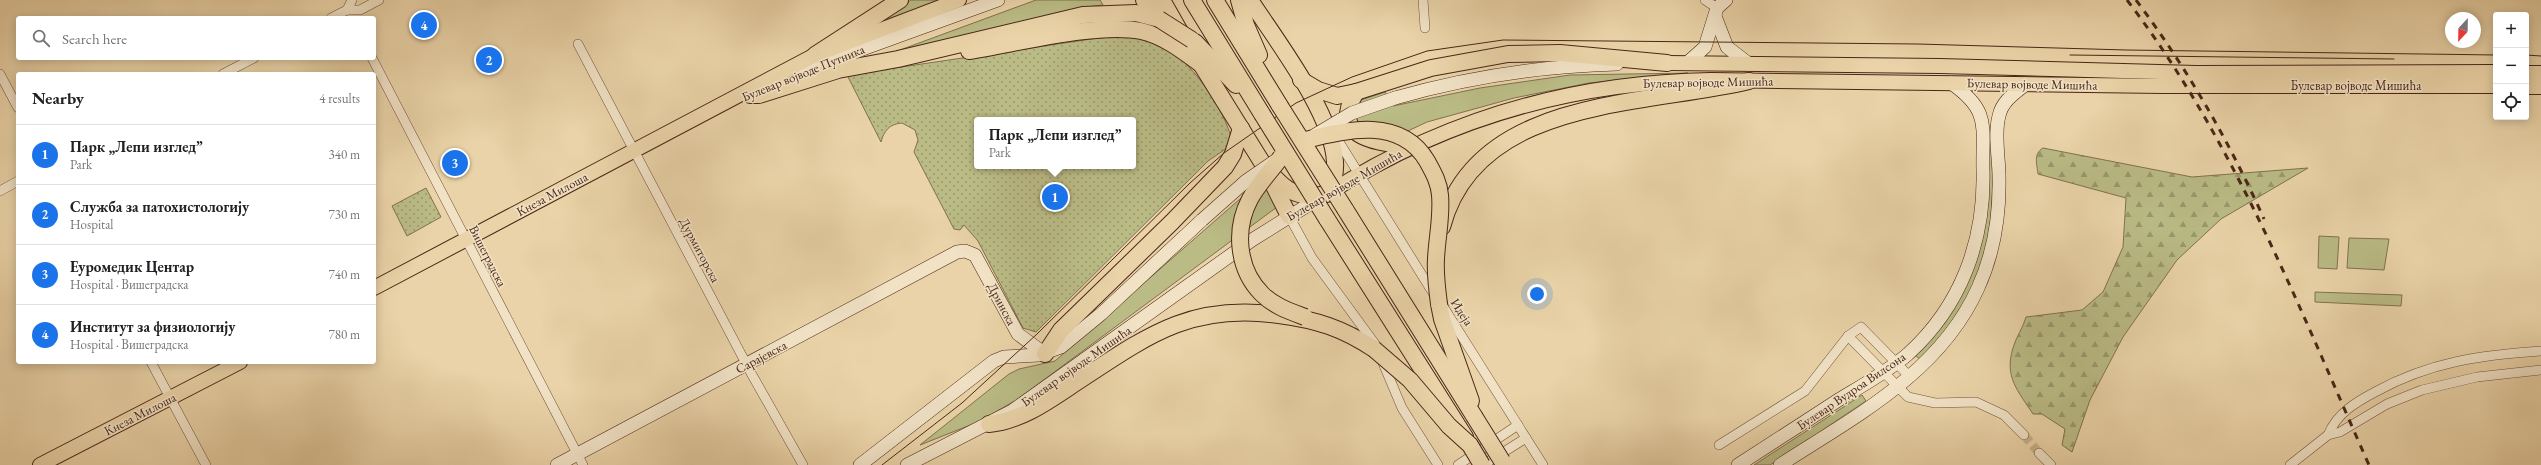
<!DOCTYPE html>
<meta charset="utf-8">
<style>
:root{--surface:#fff;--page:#f2f2f2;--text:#202124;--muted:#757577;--line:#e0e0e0;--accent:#1a73e8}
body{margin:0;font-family:"EB Garamond",serif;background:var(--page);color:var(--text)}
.controls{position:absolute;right:12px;top:12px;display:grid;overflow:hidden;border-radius:4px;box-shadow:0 2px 10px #0003}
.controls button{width:36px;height:36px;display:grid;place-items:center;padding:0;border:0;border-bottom:1px solid var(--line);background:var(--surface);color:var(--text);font:20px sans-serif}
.compass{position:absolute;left:2445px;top:12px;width:36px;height:36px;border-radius:50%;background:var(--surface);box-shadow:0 2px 10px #0003;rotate:202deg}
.you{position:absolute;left:1537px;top:294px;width:14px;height:14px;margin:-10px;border:3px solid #fff;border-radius:50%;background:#1a73e8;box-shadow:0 0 0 6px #1a73e833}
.badge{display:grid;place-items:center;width:26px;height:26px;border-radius:50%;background:var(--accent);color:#fff;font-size:13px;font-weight:700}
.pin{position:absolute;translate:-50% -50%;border:2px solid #fff;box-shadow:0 1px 4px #0006}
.popup{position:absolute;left:974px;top:117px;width:162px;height:52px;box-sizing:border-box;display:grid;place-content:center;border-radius:4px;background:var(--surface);filter:drop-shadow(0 1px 3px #0005);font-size:13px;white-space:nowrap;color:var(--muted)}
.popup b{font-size:15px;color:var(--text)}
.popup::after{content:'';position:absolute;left:50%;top:100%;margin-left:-8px;border:8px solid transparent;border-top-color:var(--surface)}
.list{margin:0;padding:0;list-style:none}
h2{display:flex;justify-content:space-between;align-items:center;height:52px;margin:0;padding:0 16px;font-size:17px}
h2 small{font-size:13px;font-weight:400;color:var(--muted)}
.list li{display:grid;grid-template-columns:26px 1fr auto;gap:12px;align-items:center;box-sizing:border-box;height:60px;padding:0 16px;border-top:1px solid var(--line)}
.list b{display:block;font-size:15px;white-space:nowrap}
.list p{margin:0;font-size:13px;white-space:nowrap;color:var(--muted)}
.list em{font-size:13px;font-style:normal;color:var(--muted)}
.icon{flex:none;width:22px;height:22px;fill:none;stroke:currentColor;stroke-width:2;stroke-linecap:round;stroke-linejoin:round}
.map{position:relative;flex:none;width:2541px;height:465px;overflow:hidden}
.search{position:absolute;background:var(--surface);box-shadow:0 2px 10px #0003;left:16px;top:16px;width:360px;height:44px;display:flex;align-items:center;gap:10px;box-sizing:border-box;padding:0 14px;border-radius:4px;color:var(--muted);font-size:15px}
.panel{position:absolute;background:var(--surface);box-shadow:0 2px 10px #0003;left:16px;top:72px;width:360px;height:292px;border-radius:4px}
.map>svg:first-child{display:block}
</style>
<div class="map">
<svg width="2541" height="465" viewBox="0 0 2541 465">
<defs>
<pattern id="forest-firs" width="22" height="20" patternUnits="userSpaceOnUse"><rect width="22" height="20" fill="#babb85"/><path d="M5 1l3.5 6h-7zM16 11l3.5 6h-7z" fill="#99986c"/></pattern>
<pattern id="park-dots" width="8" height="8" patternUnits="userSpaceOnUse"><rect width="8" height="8" fill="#babb85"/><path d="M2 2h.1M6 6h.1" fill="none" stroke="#99986c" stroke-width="1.8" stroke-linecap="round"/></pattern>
</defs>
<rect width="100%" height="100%" fill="#ead3a8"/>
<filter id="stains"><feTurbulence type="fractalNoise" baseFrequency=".005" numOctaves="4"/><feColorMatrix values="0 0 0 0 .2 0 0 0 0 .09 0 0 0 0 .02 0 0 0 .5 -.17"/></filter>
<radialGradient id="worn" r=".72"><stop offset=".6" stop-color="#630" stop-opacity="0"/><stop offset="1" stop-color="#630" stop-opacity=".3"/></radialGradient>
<!-- grass -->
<g fill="#babb85" stroke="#82714e">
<path d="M911,0H945L877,24Z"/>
<path d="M1036,0H1100L1103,5L1085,7L889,54Z"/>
<path d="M1688,73L1589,83L1514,98L1427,122L1393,138L1378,135L1353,119L1358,101L1385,92L1393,106L1480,88L1570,75Z"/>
<path d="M1987,132H1993C1993,204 1996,261 1953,323C1943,336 1931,348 1921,360L1915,355L1945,323L1975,264Z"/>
<path d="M1265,177L1281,204L1018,399L978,422L920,445L1009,374L1019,369L1055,361Z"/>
<path d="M2319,236L2339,237L2337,269L2318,268Z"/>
<path d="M2349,238L2389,239L2384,270L2347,268Z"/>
<path d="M2315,292L2402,295L2401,306L2315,302Z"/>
<path d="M1862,395L1866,401L1770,465H1754Z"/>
</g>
<!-- forest -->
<path fill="url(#forest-firs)" stroke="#82714e" d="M2043,148L2192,177L2308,168L2221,219L2177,260L2123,337L2090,400L2072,452L2062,445L2065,429L2042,414H2033C2018,391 2004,377 2013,348C2016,337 2023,328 2026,317L2082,310L2103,292L2123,247L2126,198L2038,174C2037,164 2033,154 2043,148Z"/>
<!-- park -->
<g fill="url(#park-dots)" stroke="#82714e" fill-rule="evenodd">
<path d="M1112,36C1125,37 1146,36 1158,42C1190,59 1225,108 1233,144L1208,161L1036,332L1023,328L978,241L964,225L960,230L954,229L914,152L918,140L915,130L902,123C889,124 884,131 881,142L847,75ZM977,120H1133V166H977Z"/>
<path d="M426,188L441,217L407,236L392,206Z"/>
</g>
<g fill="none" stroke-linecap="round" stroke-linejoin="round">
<!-- street-tunnel -->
<path stroke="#cab18b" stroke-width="9" stroke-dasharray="9 4.5" stroke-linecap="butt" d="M2024,435L2039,453"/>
<defs>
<g id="street">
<path d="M1423,0L1425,28"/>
<path d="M1705,0L1717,8"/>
<path d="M347,10H360L379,0"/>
<path d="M347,10L352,0"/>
<path d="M331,18L347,10"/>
<path d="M578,44L751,373L803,465"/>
<path d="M372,58L583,465"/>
<path d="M0,74L18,108"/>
<path d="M223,74L254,58"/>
<path d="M1334,134L1435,296"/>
<path d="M0,191L18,181"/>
<path d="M1289,216L1312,258L1375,344L1402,408L1438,465"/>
<path d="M1444,308L1543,465"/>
<path d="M1848,336L1908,397L1935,403L1976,402L2004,415L2024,435"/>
<path d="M151,362L206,465"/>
<path d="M2328,435C2337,413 2356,402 2377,391C2430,362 2481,355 2541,351"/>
<path d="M1719,445L1805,391L1848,336L1861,327L1910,377"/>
<path d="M2039,453L2051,465"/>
<path d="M1458,465L1518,425"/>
<path d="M1483,465L1526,438"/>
<path d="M2290,465L2328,435L2340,432L2387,404L2422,390L2477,377L2541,370"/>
</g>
<g id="secondary">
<path d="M1715,16L1727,47L1749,64"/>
<path d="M1687,63L1705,47L1717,8L1726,0"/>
<path d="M800,75L860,50L998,0"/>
<path d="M1395,98C1468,77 1541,66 1617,64"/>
<path d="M557,465L957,252L965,251L975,255L1018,334L1045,354"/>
<path d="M860,465L994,361L1004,357L1039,355L1061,347L1101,314L1202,220"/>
<path d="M907,465L1012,411L1252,240L1324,195"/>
<path d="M1738,465C1772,443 1806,421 1840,399C1863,385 1887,372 1908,354C1961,306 1985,241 1983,170C1982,126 1991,111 1951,83"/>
<path d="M1780,465C1854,417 1940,373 1978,288C1994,253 2000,215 1999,176C1999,158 1994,134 1999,116C2002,101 2015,93 2026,84"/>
</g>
<g id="primary">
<path d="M1667,63L1940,66L2196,73L2496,72"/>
<path d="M2526,73H2541"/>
<path d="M2526,87H2541"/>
<path d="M1327,194C1444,119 1572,82 1711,80L2162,86H2496"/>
<path d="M374,288L815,55L959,0"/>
<path d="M40,465L240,362"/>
</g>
<g id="highway">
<path d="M1144,0L1159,19"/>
<path d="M1162,0L1183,37"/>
<path d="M1192,0L1262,114"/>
<path d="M1215,0L1280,106"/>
<path d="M1239,0L1246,25L1259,55"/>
<path d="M1250,0C1276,40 1333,114 1335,162C1336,174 1333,183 1327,194C1295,200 1283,189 1263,164"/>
<path d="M1195,42L1236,85"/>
<path d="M969,51C1015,44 1097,22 1141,31C1164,36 1183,51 1202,65"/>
<path d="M815,55L900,0"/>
<path d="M1196,56L1263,164L1289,216"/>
<path d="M1301,80L1318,90L1337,96L1356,92L1431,68L1508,54L1560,53L1667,63"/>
<path d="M1356,92C1328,139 1379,142 1411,147"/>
<path d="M750,95H759L838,70L898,59L1083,15L1136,13L1159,19"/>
<path d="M1345,209L1474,416"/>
<path d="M1327,219L1465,437"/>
<path d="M1442,227C1476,97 1645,106 1749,81"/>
<path d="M1439,304L1442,319L1471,401"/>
<path d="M1045,354L1061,330L1172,222L1225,167L1233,154L1241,128"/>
<path d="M989,424C1024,421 1055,396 1083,378C1151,333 1194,303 1279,315C1317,320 1342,328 1374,349"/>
</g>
</defs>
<!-- street casing -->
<use href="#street" stroke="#71523b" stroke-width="10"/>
<!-- secondary casing -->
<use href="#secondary" stroke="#492717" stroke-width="14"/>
<!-- primary casing -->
<use href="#primary" stroke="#492717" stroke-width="16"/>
<!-- highway casing -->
<use href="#highway" stroke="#492717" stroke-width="18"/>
<!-- street -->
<use href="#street" stroke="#f1e2c6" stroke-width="9"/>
<!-- secondary -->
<use href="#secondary" stroke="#f1e2c6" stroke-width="13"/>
<!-- primary -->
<use href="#primary" stroke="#ead3a8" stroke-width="14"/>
<!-- highway -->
<use href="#highway" stroke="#ead3a8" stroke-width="16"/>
<!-- tram -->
<g stroke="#492717" stroke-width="1">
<path d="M2070,55L2394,59"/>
<path d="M2526,55L2541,56"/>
<path d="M882,465L962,403L1037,334L1190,183L1224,153L1296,103L1352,77L1427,51L1503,40L1918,44L2126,50L2496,55"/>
</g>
<!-- rail -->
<g stroke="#492717" stroke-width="3" stroke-dasharray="7 7" stroke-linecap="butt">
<path d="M2127,0C2234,140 2298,305 2369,465"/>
<path d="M2136,0C2187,68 2229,141 2264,219"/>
</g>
<defs>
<g id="secondary-bridge">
<path d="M1315,135L1352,113L1395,98"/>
<path d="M1202,220L1246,181L1275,161"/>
</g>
<g id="highway-bridge">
<path d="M1159,19L1192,40"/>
<path d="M1280,106L1345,209"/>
<path d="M1262,114L1327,219"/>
<path d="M1306,140C1347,129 1401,117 1427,161C1433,172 1439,182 1440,195C1442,217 1437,237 1436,259C1435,274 1437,289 1439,304"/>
<path d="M1281,157C1271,171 1258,184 1250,199C1234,229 1237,269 1262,294C1274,306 1289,311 1305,317"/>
<path d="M1374,349L1410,380L1449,426L1470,445L1482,465"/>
<path d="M1474,416L1502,461"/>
</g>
</defs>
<!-- secondary-bridge casing -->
<use href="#secondary-bridge" stroke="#492717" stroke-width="14" stroke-linecap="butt"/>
<!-- highway-bridge casing -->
<use href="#highway-bridge" stroke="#492717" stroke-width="18" stroke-linecap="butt"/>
<!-- secondary-bridge -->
<use href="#secondary-bridge" stroke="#f1e2c6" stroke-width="13"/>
<!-- highway-bridge -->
<use href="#highway-bridge" stroke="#ead3a8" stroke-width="16"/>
</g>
<g text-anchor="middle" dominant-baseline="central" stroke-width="3" stroke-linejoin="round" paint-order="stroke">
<!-- street labels -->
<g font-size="13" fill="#492717" stroke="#f1e2c6">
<text transform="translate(803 73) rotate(-22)">Булевар војводе Путника</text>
<text transform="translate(1708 82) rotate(-1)">Булевар војводе Мишића</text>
<text transform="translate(2032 84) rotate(1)">Булевар војводе Мишића</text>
<text x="2356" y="85">Булевар војводе Мишића</text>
<text transform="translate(1344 185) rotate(-30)">Булевар војводе Мишића</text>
<text transform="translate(552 194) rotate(-28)">Кнеза Милоша</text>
<text transform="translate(700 250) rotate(62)">Дурмиторска</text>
<text transform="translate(488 256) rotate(63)">Вишеградска</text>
<text transform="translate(1002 304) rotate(62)">Дринска</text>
<text transform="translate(1462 312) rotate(57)">Идеја</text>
<text transform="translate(761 357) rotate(-28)">Сарајевска</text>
<text transform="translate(1076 366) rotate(-35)">Булевар војводе Мишића</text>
<text transform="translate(1851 391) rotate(-34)">Булевар Вудроа Вилсона</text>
<text transform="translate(140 414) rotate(-27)">Кнеза Милоша</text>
</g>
</g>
<rect width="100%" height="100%" filter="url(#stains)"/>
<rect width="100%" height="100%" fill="url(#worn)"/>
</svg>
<div class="controls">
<button>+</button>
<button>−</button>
<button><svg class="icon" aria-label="locate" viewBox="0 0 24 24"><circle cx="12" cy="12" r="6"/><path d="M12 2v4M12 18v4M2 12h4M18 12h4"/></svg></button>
</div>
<svg class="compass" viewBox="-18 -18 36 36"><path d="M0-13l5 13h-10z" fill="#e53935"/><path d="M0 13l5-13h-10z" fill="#757577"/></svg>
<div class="you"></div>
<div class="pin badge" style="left:1055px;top:197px">1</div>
<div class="popup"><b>Парк „Лепи изглед”</b>Park</div>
<div class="pin badge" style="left:489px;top:60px">2</div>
<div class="pin badge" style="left:455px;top:163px">3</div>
<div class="pin badge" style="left:424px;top:25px">4</div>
<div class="search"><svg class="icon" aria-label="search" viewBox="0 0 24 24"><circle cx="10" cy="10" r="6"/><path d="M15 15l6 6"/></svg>Search here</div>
<section class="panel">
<h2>Nearby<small>4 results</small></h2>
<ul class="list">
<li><span class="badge">1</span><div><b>Парк „Лепи изглед”</b><p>Park</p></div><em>340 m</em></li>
<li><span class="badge">2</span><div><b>Служба за патохистологију</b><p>Hospital</p></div><em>730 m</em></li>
<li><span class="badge">3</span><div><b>Еуромедик Центар</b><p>Hospital · Вишеградска</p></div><em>740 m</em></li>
<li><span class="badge">4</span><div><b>Институт за физиологију</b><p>Hospital · Вишеградска</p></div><em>780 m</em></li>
</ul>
</section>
</div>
